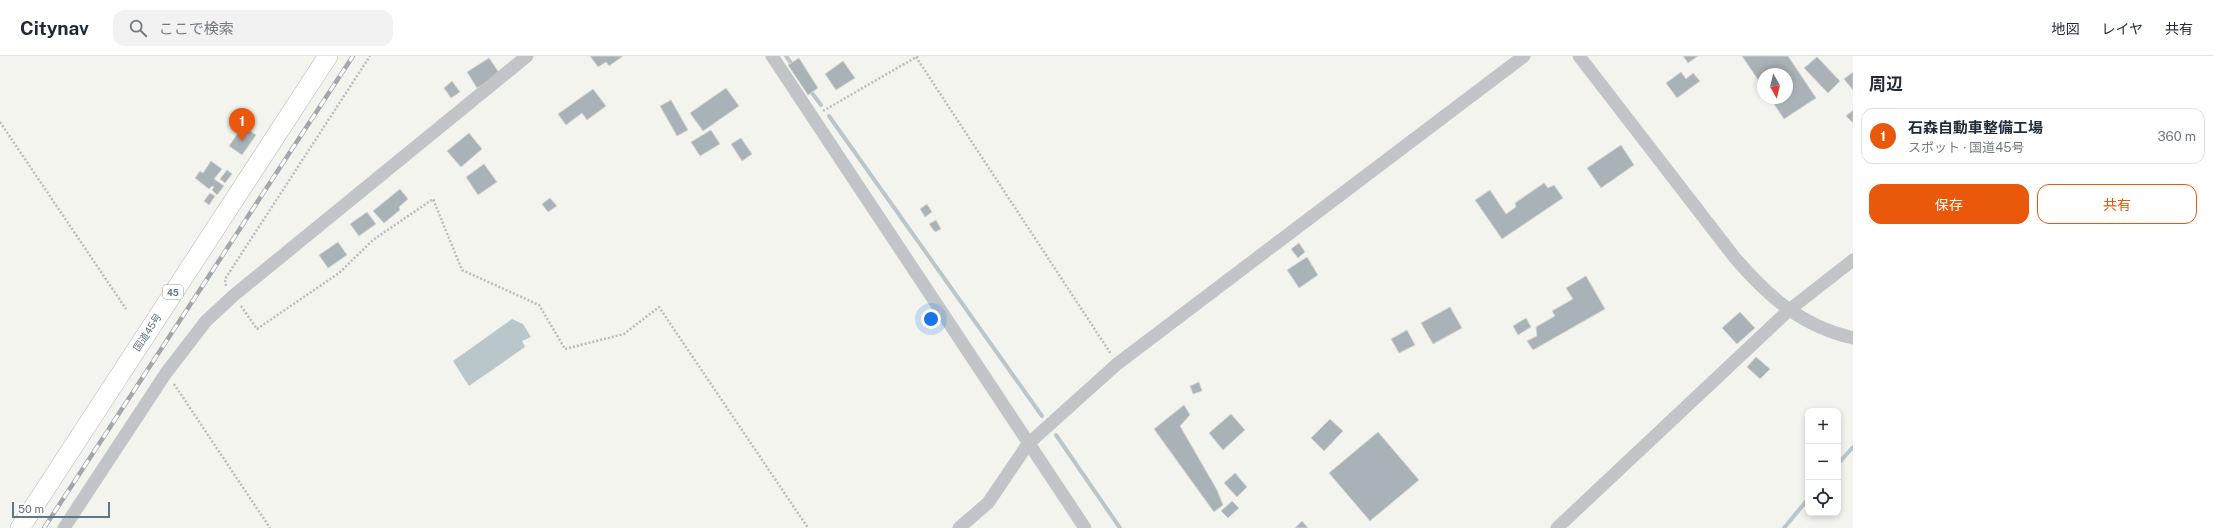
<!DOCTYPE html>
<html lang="ja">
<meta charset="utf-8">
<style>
:root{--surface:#fff;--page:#f2f2f3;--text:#1f2937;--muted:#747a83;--line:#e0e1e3;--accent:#ea580c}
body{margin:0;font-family:"Public Sans","Noto Sans JP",sans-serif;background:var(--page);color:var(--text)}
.controls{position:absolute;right:12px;bottom:12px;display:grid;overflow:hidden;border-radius:8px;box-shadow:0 2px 6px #0003}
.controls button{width:36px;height:36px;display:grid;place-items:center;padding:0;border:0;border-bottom:1px solid var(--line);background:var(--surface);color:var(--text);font:20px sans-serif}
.compass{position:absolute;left:1757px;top:12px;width:36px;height:36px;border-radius:50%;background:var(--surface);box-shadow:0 2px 6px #0003;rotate:172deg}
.scale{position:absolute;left:12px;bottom:10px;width:98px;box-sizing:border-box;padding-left:4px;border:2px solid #617582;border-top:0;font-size:11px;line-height:14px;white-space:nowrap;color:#617582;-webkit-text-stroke:3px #fff;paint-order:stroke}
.you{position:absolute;left:931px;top:263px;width:14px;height:14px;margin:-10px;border:3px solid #fff;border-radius:50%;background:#1a73e8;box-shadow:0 0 0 6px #1a73e833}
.badge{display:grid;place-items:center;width:26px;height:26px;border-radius:50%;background:var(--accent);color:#fff;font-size:13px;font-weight:700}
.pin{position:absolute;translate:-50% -33px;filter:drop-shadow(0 1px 2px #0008)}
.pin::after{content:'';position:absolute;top:21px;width:14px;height:12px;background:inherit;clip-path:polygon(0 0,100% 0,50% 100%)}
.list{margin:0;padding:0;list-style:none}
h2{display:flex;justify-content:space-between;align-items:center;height:52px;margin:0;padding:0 16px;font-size:17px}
h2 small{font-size:13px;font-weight:400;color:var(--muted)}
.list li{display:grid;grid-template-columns:26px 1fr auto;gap:12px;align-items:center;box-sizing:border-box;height:56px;margin:0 8px 8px;padding:0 8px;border:1px solid var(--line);border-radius:12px}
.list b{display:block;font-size:15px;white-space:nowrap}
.list p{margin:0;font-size:13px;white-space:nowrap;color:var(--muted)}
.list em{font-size:13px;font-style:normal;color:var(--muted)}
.actions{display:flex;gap:8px;padding:12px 16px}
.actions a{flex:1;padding:9px 0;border:1px solid var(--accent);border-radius:12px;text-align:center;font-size:14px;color:var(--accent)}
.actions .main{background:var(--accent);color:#fff}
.icon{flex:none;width:22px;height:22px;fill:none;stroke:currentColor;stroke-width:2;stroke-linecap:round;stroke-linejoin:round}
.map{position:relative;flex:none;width:1853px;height:472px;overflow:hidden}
header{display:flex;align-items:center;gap:24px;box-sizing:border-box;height:56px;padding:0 20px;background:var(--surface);border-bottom:1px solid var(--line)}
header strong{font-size:19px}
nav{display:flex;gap:22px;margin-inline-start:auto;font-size:14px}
.search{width:280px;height:36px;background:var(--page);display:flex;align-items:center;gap:10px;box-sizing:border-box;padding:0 14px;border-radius:12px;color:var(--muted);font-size:15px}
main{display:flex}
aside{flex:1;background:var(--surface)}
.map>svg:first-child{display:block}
</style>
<header>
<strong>Citynav</strong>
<div class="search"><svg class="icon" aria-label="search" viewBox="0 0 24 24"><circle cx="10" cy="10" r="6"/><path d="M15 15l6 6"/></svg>ここで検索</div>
<nav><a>地図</a><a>レイヤ</a><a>共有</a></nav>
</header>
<main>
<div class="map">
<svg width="1853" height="472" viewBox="0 0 1853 472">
<rect width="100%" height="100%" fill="#f4f4ef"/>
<!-- water -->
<path fill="#b9c7cb" d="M512,263L523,268L531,281L522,285L525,291L469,330L453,305Z"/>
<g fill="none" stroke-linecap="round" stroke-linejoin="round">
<!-- stream -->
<g stroke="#b9c7cb" stroke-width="4">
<path d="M786,0L794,11"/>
<path d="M809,33L821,49"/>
<path d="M829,60L1042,360"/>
<path d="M1056,379L1120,472"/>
<path d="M1838,408L1853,391"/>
<path d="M1784,472L1808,443"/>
</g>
</g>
<!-- building -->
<g fill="#a9b2b6" stroke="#d5d5d2">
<path d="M590,0H623L609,10L606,6L598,11Z"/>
<path d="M1683,0H1698L1688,7Z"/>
<path d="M1742,0H1788L1816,42L1784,63L1770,42H1787V18H1763V31Z"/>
<path d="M1817,1L1840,25L1828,37L1804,12Z"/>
<path d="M489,2L500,18L477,32L467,16Z"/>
<path d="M799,2L818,32L808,39L788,9Z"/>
<path d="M843,5L855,22L836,34L825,18Z"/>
<path d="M1681,16L1686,23L1693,17L1700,25L1677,42L1666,27Z"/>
<path d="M1853,16V34L1844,23Z"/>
<path d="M452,25L460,36L451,42L444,32Z"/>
<path d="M726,32L739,50L703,75L690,57Z"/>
<path d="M593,33L606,50L587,64L582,57L566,69L558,58Z"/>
<path d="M671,44L688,74L677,80L660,50Z"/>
<path d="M1853,54V67L1846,60Z"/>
<path d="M243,70L256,79L242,99L229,90Z"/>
<path d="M711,74L720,88L700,100L691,86Z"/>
<path d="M469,77L482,93L461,111L447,95Z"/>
<path d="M741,82L752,98L742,105L731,88Z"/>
<path d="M1621,89L1634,109L1601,132L1587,112Z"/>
<path d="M211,105L222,113L214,123L224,130L217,139L212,134L214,131L212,130L209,133L195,122L200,115L203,117Z"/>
<path d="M484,108L497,126L478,139L466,121Z"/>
<path d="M227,114L232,118L225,127L220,123Z"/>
<path d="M1544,127L1548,132L1554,129L1563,142L1502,183L1475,144L1490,134L1506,158L1516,151L1515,147Z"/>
<path d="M400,133L408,143L399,151L400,154L384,167L373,155Z"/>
<path d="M210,137L215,140L209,149L204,145Z"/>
<path d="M550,142L557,150L548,156L542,148Z"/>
<path d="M927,148L932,156L925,161L920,153Z"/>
<path d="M367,156L376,168L359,180L350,168Z"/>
<path d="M936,164L941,173L935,176L929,168Z"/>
<path d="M338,186L347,199L328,212L319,199Z"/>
<path d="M1299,187L1305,196L1298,202L1291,193Z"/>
<path d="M1307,201L1318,219L1299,232L1287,214Z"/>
<path d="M1586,220L1605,253L1533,294L1527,285L1537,280L1536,271L1555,260L1552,255L1573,243L1566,232Z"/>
<path d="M1450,251L1462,272L1433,288L1421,267Z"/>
<path d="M1740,256L1755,272L1737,288L1722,272Z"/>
<path d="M1526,262L1531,271L1518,279L1513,270Z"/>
<path d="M1407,274L1415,289L1399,297L1391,283Z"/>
<path d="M1756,301L1770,313L1760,323L1747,311Z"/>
<path d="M1199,326L1202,335L1193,338L1190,330Z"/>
<path d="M1184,349L1190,359L1180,370L1217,434L1223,449L1214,456L1154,373Z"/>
<path d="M1231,358L1245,374L1223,394L1209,377Z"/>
<path d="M1330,363L1343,375L1324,395L1311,382Z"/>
<path d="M1378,376L1419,424L1370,465L1329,417Z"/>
<path d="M1235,417L1247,431L1237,441L1224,427Z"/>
<path d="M1232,445L1239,452L1228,462L1221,455Z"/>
<path d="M1302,465L1308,472H1295Z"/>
</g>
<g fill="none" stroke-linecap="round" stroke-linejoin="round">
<defs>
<path id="highway" d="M20,472L328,0"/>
</defs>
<!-- highway casing -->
<use href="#highway" stroke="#b3b7ba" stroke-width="20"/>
<!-- path -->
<g stroke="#babdbf" stroke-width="2.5" stroke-dasharray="2 2" stroke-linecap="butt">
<path d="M916,1L1111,298"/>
<path d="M823,55L918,0"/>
<path d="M0,66L126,253"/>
<path d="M226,230L225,223L370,0"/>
<path d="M241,250L257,273L339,217L373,184L433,143L462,214L539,249L565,293L624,278L659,251L808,472"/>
<path d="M174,328L270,472"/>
</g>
<!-- minor -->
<g stroke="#c1c5c8" stroke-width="13">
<path d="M772,0L1085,472"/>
<path d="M1579,0L1735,202C1769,241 1801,270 1853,282"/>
<path d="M64,472L166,317L206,265L233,240L527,0"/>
<path d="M959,472L988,447L1028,388L1117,308L1524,0"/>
<path d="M1557,472L1789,254L1853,204"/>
</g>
<!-- highway -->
<use href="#highway" stroke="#fff" stroke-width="19"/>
<defs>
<path id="rail" d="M44,472L353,0"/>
</defs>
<!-- rail casing -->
<use href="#rail" stroke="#a1a8ad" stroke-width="4.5"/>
<!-- rail -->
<use href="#rail" stroke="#fff" stroke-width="3" stroke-dasharray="9" stroke-linecap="butt"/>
</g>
<g text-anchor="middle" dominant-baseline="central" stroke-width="4" stroke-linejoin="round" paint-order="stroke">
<!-- shield labels -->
<rect fill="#fff" stroke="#909ea8" stroke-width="1" x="163" y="229" width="20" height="14" rx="3"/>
<g font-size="9" font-weight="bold" fill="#617582">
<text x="173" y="236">45</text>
</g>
<!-- street labels -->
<g font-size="10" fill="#617582" stroke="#fff">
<text transform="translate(147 276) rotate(-57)">国道45号</text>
</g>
</g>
</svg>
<div class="controls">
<button>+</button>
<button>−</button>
<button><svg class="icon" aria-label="locate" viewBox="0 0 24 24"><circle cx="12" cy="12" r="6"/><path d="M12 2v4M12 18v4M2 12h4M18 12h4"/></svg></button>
</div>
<svg class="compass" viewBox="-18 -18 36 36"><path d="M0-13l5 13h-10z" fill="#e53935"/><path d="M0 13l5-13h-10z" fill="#747a83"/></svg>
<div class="scale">50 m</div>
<div class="you"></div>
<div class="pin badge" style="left:242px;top:85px">1</div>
</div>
<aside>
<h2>周辺<small></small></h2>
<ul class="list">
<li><span class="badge">1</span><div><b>石森自動車整備工場</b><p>スポット · 国道45号</p></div><em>360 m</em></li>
</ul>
<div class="actions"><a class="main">保存</a><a>共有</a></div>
</aside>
</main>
